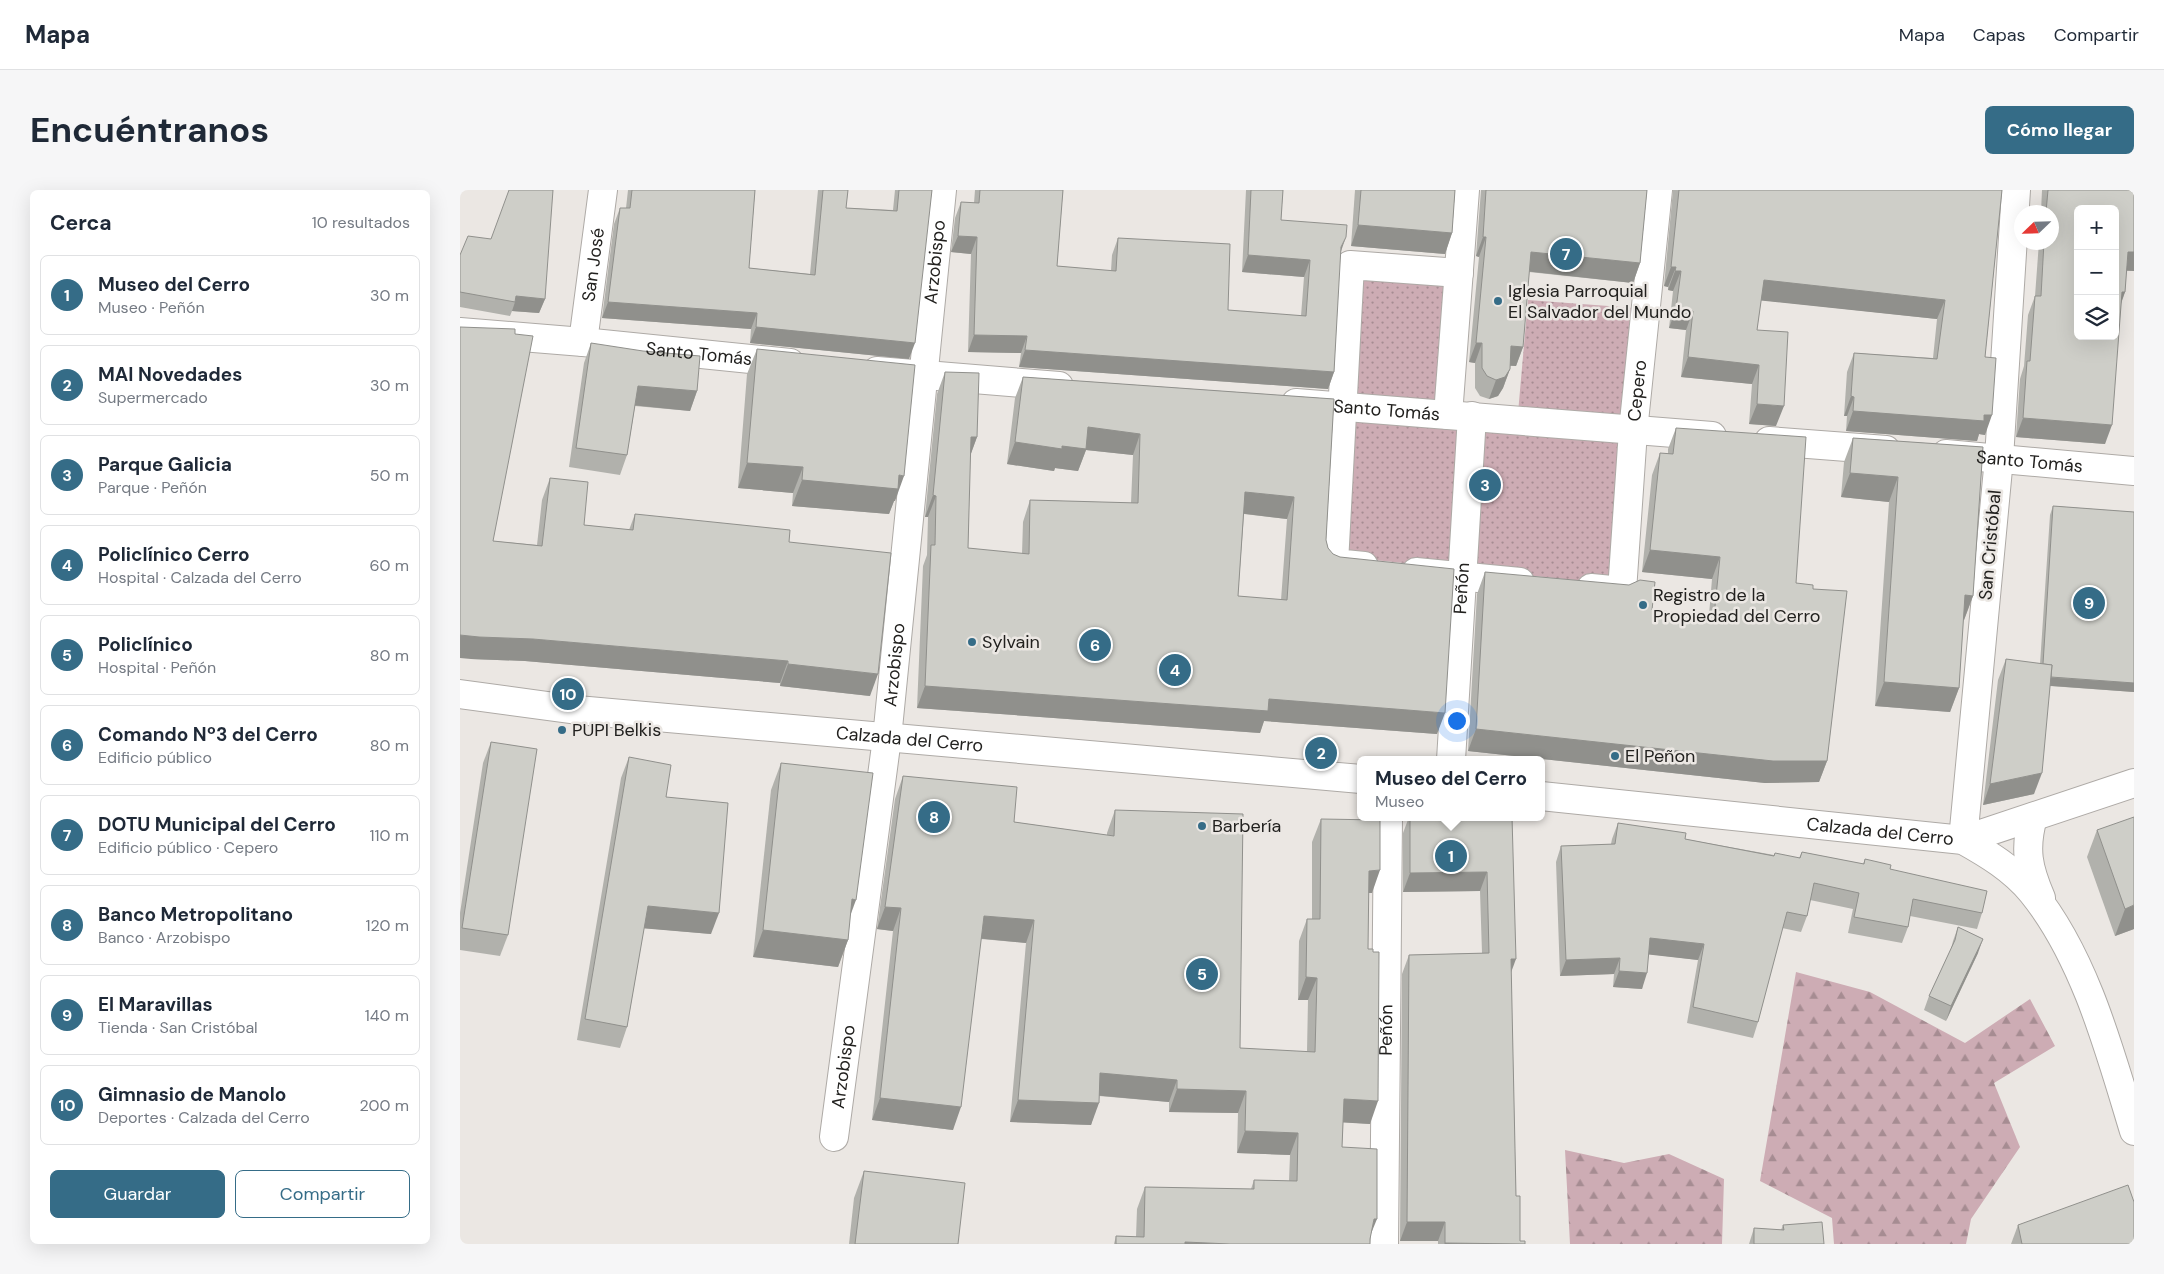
<!DOCTYPE html>
<html lang="es">
<meta charset="utf-8">
<style>
:root{--surface:#fff;--page:#f6f6f7;--text:#1f2937;--muted:#747a83;--line:#e0e1e3;--accent:#356c87}
body{margin:0;font-family:"DM Sans",sans-serif;background:var(--page);color:var(--text)}
.controls{position:absolute;right:15px;top:15px;display:grid;overflow:hidden;border-radius:8px;box-shadow:0 5px 20px #0002}
.controls button{width:45px;height:45px;display:grid;place-items:center;padding:0;border:0;border-bottom:1px solid var(--line);background:var(--surface);color:var(--text);font:25px sans-serif}
.compass{position:absolute;left:1554px;top:15px;width:45px;height:45px;border-radius:50%;background:var(--surface);box-shadow:0 5px 20px #0002;rotate:247deg}
.you{position:absolute;left:996px;top:530px;width:18px;height:18px;margin:-12px;border:4px solid #fff;border-radius:50%;background:#1a73e8;box-shadow:0 0 0 8px #1a73e833}
.badge{display:grid;place-items:center;width:32px;height:32px;border-radius:50%;background:var(--accent);color:#fff;font-size:16px;font-weight:700}
.pin{position:absolute;translate:-50% -50%;border:2px solid #fff;box-shadow:0 1px 5px #0006}
.popup{position:absolute;left:897px;top:566px;width:188px;height:65px;box-sizing:border-box;display:grid;place-content:center;border-radius:8px;background:var(--surface);filter:drop-shadow(0 1px 4px #0005);font-size:16px;white-space:nowrap;color:var(--muted)}
.popup b{font-size:19px;color:var(--text)}
.popup::after{content:'';position:absolute;left:50%;top:100%;margin-left:-10px;border:10px solid transparent;border-top-color:var(--surface)}
.list{margin:0;padding:0;list-style:none}
h2{display:flex;justify-content:space-between;align-items:center;height:65px;margin:0;padding:0 20px;font-size:21px}
h2 small{font-size:16px;font-weight:400;color:var(--muted)}
.list li{display:grid;grid-template-columns:32px 1fr auto;gap:15px;align-items:center;box-sizing:border-box;height:80px;margin:0 10px 10px;padding:0 10px;border:1px solid var(--line);border-radius:8px}
.list b{display:block;font-size:19px;white-space:nowrap}
.list p{margin:0;font-size:16px;white-space:nowrap;color:var(--muted)}
.list em{font-size:16px;font-style:normal;color:var(--muted)}
.actions{display:flex;gap:10px;padding:15px 20px}
.actions a{flex:1;padding:11px 0;border:1px solid var(--accent);border-radius:8px;text-align:center;font-size:18px;color:var(--accent)}
.actions .main{background:var(--accent);color:#fff}
.icon{flex:none;width:28px;height:28px;fill:none;stroke:currentColor;stroke-width:2;stroke-linecap:round;stroke-linejoin:round}
.map{position:relative;flex:none;width:1674px;height:1054px;overflow:hidden;border-radius:8px}
header{display:flex;align-items:center;gap:30px;box-sizing:border-box;height:70px;padding:0 25px;background:var(--surface);border-bottom:1px solid var(--line)}
header strong{font-size:24px}
nav{display:flex;gap:28px;margin-inline-start:auto;font-size:18px}
.intro{display:flex;align-items:center;justify-content:space-between;box-sizing:border-box;height:120px;padding:0 30px}
h1{margin:0;font-size:35px}
.button{padding:12px 22px;border-radius:8px;background:var(--accent);color:#fff;font-size:18px;font-weight:700}
main{display:flex;gap:30px;padding:0 30px}
aside{flex:1;background:var(--surface);border-radius:8px;box-shadow:0 5px 20px #0002}
.map>svg:first-child{display:block}
</style>
<header>
<strong>Mapa</strong>
<nav><a>Mapa</a><a>Capas</a><a>Compartir</a></nav>
</header>
<div class="intro"><h1>Encuéntranos</h1><a class="button">Cómo llegar</a></div>
<main>
<aside>
<h2>Cerca<small>10 resultados</small></h2>
<ul class="list">
<li><span class="badge">1</span><div><b>Museo del Cerro</b><p>Museo · Peñón</p></div><em>30 m</em></li>
<li><span class="badge">2</span><div><b>MAI Novedades</b><p>Supermercado</p></div><em>30 m</em></li>
<li><span class="badge">3</span><div><b>Parque Galicia</b><p>Parque · Peñón</p></div><em>50 m</em></li>
<li><span class="badge">4</span><div><b>Policlínico Cerro</b><p>Hospital · Calzada del Cerro</p></div><em>60 m</em></li>
<li><span class="badge">5</span><div><b>Policlínico</b><p>Hospital · Peñón</p></div><em>80 m</em></li>
<li><span class="badge">6</span><div><b>Comando Nº3 del Cerro</b><p>Edificio público</p></div><em>80 m</em></li>
<li><span class="badge">7</span><div><b>DOTU Municipal del Cerro</b><p>Edificio público · Cepero</p></div><em>110 m</em></li>
<li><span class="badge">8</span><div><b>Banco Metropolitano</b><p>Banco · Arzobispo</p></div><em>120 m</em></li>
<li><span class="badge">9</span><div><b>El Maravillas</b><p>Tienda · San Cristóbal</p></div><em>140 m</em></li>
<li><span class="badge">10</span><div><b>Gimnasio de Manolo</b><p>Deportes · Calzada del Cerro</p></div><em>200 m</em></li>
</ul>
<div class="actions"><a class="main">Guardar</a><a>Compartir</a></div>
</aside>
<div class="map">
<svg width="1674" height="1054" viewBox="0 0 1674 1054">
<defs>
<pattern id="grass-dots" width="8" height="8" patternUnits="userSpaceOnUse" patternTransform="scale(1.25)"><rect width="8" height="8" fill="#cdacb4"/><path d="M2 2h.1M6 6h.1" fill="none" stroke="#a68c92" stroke-width="1.8" stroke-linecap="round"/></pattern>
<pattern id="forest-firs" width="22" height="20" patternUnits="userSpaceOnUse" patternTransform="scale(1.25)"><rect width="22" height="20" fill="#cdacb4"/><path d="M5 1l3.5 6h-7zM16 11l3.5 6h-7z" fill="#a68c92"/></pattern>
</defs>
<rect width="100%" height="100%" fill="#ebe7e3"/>
<!-- grass -->
<path fill="url(#grass-dots)" d="M898,83L988,90L980,216L1058,223L1068,110L1175,118L1155,394L884,367Z"/>
<!-- forest -->
<g fill="url(#forest-firs)">
<path d="M1336,782L1410,802L1505,853L1570,809L1595,856L1534,893L1560,957L1511,1029L1506,1054H1374L1372,1028L1300,991Z"/>
<path d="M1105,960L1164,973L1209,964L1264,989L1262,1054H1110Z"/>
</g>
<g fill="none" stroke-linecap="round" stroke-linejoin="round">
<defs>
<g id="minor">
<path d="M1556,0L1539,268L1503,650L1674,593"/>
<path id="s1" d="M0,142L123,152L330,173"/>
<path id="s2" d="M123,152L143,0"/>
<path d="M417,181L599,196"/>
<path id="s3" d="M836,213L1252,246"/>
<path d="M988,225L1005,0"/>
<path d="M1309,251L1426,260"/>
<path id="s4" d="M1486,264L1674,281"/>
<path d="M904,376L874,373L890,75L999,83"/>
<path d="M956,382L1060,392"/>
<path id="s5" d="M1131,398L1162,401L1173,241L1198,0"/>
<path id="s6" d="M991,570L1012,226"/>
<path id="s7" d="M374,947L427,548L482,0"/>
<path id="s8" d="M924,1054L928,627"/>
</g>
<g id="major">
<path id="s9" d="M0,504L117,520L901,589"/>
<path id="s10" d="M1081,606L1503,650C1528,664 1553,679 1572,702C1625,767 1650,862 1674,941"/>
<path d="M1573,627C1564,659 1568,678 1581,708"/>
</g>
</defs>
<!-- minor casing -->
<use href="#minor" stroke="#aeaaa6" stroke-width="30"/>
<!-- major casing -->
<use href="#major" stroke="#aeaaa6" stroke-width="30"/>
<!-- minor -->
<use href="#minor" stroke="#fff" stroke-width="28"/>
<!-- major -->
<use href="#major" stroke="#fff" stroke-width="28"/>
</g>
<!-- wall -->
<g fill="#b1b1ac" fill-rule="evenodd">
<path d="M168,0H295L289,78L350,84L358,0H388L386,18L433,20L435,0H472L449,169L290,153L291,139L142,128L154,34L160,18H166Z"/>
<path d="M515,0H603L597,76L651,81L652,65L658,48L768,120L841,126L844,87L782,82L786,0H823L821,30L880,63L874,182L868,199L559,177L561,163L508,162L511,64L491,62L495,28L501,12L514,13Z"/>
<path d="M895,0H995L992,43L985,64L891,56Z"/>
<path d="M1021,0H1187L1180,73L1173,93L1069,82L1063,157L1056,176H1050V179L1043,198L1038,206L1029,209L1020,206L1015,198V173L1009,172L1019,67L1016,66Z"/>
<path d="M1213,0H1542L1525,167V245L1519,244L1517,251L1386,241L1387,226H1384L1387,182L1394,163L1473,168L1477,129L1301,110L1297,140L1316,236L1289,234L1292,194L1221,187L1226,140L1209,138L1213,101L1208,100V97L1204,96Z"/>
<path d="M1582,0H1674V81H1666L1665,102L1661,114L1645,254L1556,247L1560,189L1564,176L1568,125L1575,106L1579,52H1592V22H1581Z"/>
<path d="M31,49L85,109L79,123L52,121L50,126L0,117V65Z"/>
<path d="M131,153L237,201L230,221L175,216L167,265L160,285L109,277L124,173Z"/>
<path d="M297,159L435,311H434L429,324L332,316L333,303L278,298L287,184Z"/>
<path d="M485,182L517,247L510,266L508,358L562,364L563,332L570,310L671,313L673,265L626,260L618,281L595,278L594,281L547,274L555,208L563,187L874,209L866,350L868,358L977,544L804,531L800,543L457,518L463,376L467,365L468,327H465L477,204ZM784,324L827,329L821,410L778,406Z"/>
<path d="M1216,238L1336,393L1353,399L1367,571L1359,592L1305,593L1008,561L1017,404L1025,382L1192,420L1249,425L1252,389L1182,382L1192,285L1200,263L1208,264V259Z"/>
<path d="M1393,248L1523,257L1513,406L1504,430H1503L1499,498L1490,522L1415,516L1429,312L1381,307L1384,272Z"/>
<path d="M90,288L124,335L169,340L175,324L329,352L410,506L320,496V493L65,471L11,469L33,351L77,355L82,310Z"/>
<path d="M1593,316L1674,322V502L1590,496L1574,604L1523,615L1538,490L1546,469L1580,474L1590,325Z"/>
<path d="M31,552L48,745L40,766L0,760V723L23,573Z"/>
<path d="M169,567L206,607L251,744L184,738L167,837L160,858L117,850L161,588Z"/>
<path d="M321,573L390,726L388,750L378,777L293,767L311,600Z"/>
<path d="M443,586L554,632L647,645V643L655,620L780,858L847,862L848,810H838L839,751L847,729H852V652L861,629L912,703H908V759L910,934L883,932L882,957L911,1044L910,1054H654L656,1046L676,1047L677,1019L685,997L791,999L794,990L829,991L830,965L777,963L778,923L709,922V912L639,906L631,935L550,932L566,753L521,749L493,940L412,930L433,741L417,739L435,609Z"/>
<path d="M949,627H1052L1051,784L1056,1006L1060,1051L1065,1054H978V1051H940L942,784L949,765L1022,763L1020,701L943,702V643Z"/>
<path d="M1158,633L1225,649L1314,665L1339,668L1342,662L1403,674L1405,669L1430,679L1522,723L1517,739L1450,726L1448,737L1442,753L1388,743L1393,719L1350,710L1347,726L1341,742L1322,738L1298,832L1293,848L1227,833L1238,770L1189,764L1182,799L1153,797L1154,784L1100,786L1096,672L1101,656L1151,654L1152,649Z"/>
<path d="M1637,640L1674,739L1655,746L1627,667Z"/>
<path d="M1498,737L1518,763L1486,831L1464,820L1469,806L1491,759L1493,751Z"/>
<path d="M404,981L498,1054H389L394,1008Z"/>
<path d="M1323,1035L1364,1054H1289L1294,1038L1321,1040Z"/>
<path d="M1558,1035L1674,1054H1551Z"/>
</g>
<!-- shaded-wall -->
<g fill="#90908c">
<path d="M898,35L992,43L985,64L891,56Z"/>
<path d="M498,46L517,47L511,64L491,62Z"/>
<path d="M886,47L880,64L881,57Z"/>
<path d="M1023,47H1026L1019,67L1016,66Z"/>
<path d="M1071,62L1180,73L1173,93L1064,81Z"/>
<path d="M1668,62H1674V81L1661,80Z"/>
<path d="M788,65L850,70L844,87L782,82Z"/>
<path d="M1211,77H1216L1208,97L1204,96Z"/>
<path d="M1215,81H1221L1213,101L1208,100Z"/>
<path d="M1304,90L1485,110L1477,129L1296,110Z"/>
<path d="M1662,102H1665L1658,121Z"/>
<path d="M56,106L85,109L79,123L52,121L55,112Z"/>
<path d="M148,112L297,123L291,139L142,128Z"/>
<path d="M1216,119L1233,121L1226,140L1209,138Z"/>
<path d="M296,137L455,153L449,169L290,153Z"/>
<path d="M514,145L567,146L561,163L508,162Z"/>
<path d="M1016,153H1022L1015,173L1009,172Z"/>
<path d="M1051,156L1063,157L1056,176L1044,175Z"/>
<path d="M565,160L874,182L868,199L559,177Z"/>
<path d="M1228,167L1299,175L1292,194L1221,187Z"/>
<path d="M1050,179L1043,198L1038,206L1029,209L1036,190Z"/>
<path d="M178,196L237,201L230,221L171,215Z"/>
<path d="M1391,206L1394,207L1387,226H1384Z"/>
<path d="M1297,214L1324,216L1316,236L1289,234Z"/>
<path d="M1393,221L1524,225H1532L1525,245L1519,244L1517,251L1386,241Z"/>
<path d="M1563,228L1652,235L1645,254L1556,247Z"/>
<path d="M628,237L680,244L673,265L626,260L618,281L595,278L594,281L547,274L555,252L602,256Z"/>
<path d="M511,247H517L509,269Z"/>
<path d="M287,273L343,277L333,303L278,298Z"/>
<path d="M1390,283L1438,287L1429,312L1381,307Z"/>
<path d="M439,285L444,286L435,311H434L429,324L332,316L342,290Z"/>
<path d="M785,302L834,307L827,329L778,323Z"/>
<path d="M473,305L476,306L468,327H465Z"/>
<path d="M1190,360L1260,367L1252,389L1182,382Z"/>
<path d="M1505,405L1513,406L1504,430L1496,429Z"/>
<path d="M0,445L73,449L328,471L320,493L65,471L11,469L0,468Z"/>
<path d="M328,474L418,484L410,506L320,496Z"/>
<path d="M1582,487L1674,493V502L1579,495Z"/>
<path d="M1424,492L1499,498L1490,522L1415,516Z"/>
<path d="M465,496L809,509L985,523L977,544L804,531L800,543L457,518Z"/>
<path d="M1016,539L1367,571L1359,592L1305,593L1008,561Z"/>
<path d="M1582,583L1574,604L1523,615L1530,594Z"/>
<path d="M920,680L912,703H901L909,681Z"/>
<path d="M1027,682L1020,701L943,702L950,683Z"/>
<path d="M392,709L396,710L386,737Z"/>
<path d="M1674,715V739L1655,746L1665,719Z"/>
<path d="M188,716L259,723L251,744L180,738Z"/>
<path d="M425,717L441,718L433,741L417,739Z"/>
<path d="M524,726L574,730L566,753L515,748Z"/>
<path d="M303,740L388,750L378,777L293,767Z"/>
<path d="M1190,748L1244,754L1238,770L1184,764Z"/>
<path d="M1523,749L1518,763L1486,831L1491,816Z"/>
<path d="M1160,768L1154,784L1100,786L1106,770Z"/>
<path d="M1051,769H1056L1049,788Z"/>
<path d="M1159,781L1187,783L1182,799L1153,797Z"/>
<path d="M846,787L857,788L848,810H838Z"/>
<path d="M640,883L717,890L709,912L632,905Z"/>
<path d="M717,899L786,901L778,923L709,922Z"/>
<path d="M420,908L501,917L493,940L412,930Z"/>
<path d="M884,909L918,911L910,934L875,932Z"/>
<path d="M558,910L639,913L631,935L550,932Z"/>
<path d="M785,941L838,943L830,965L777,963Z"/>
<path d="M914,1029H917L908,1051Z"/>
<path d="M947,1032H985L978,1051H940Z"/>
<path d="M725,1052L770,1054H725Z"/>
<path d="M985,1053H1042L984,1054Z"/>
</g>
<!-- building -->
<g fill="#cecec8" stroke="#90908c" fill-rule="evenodd">
<path d="M49,0H93L85,109L56,106L55,112L0,102V65L8,46L31,49Z"/>
<path d="M172,0H295L289,78L355,85L363,0H388L386,18L437,21L439,0H472L455,153L296,137L297,123L148,112L160,18H170Z"/>
<path d="M520,0H603L597,76L656,81L658,48L770,54L768,120L846,126L850,70L788,65L791,0H823L821,30L887,35L886,47L881,57L874,182L565,160L567,146L514,145L517,47L498,46L501,12L519,13Z"/>
<path d="M901,0H995L992,43L898,35Z"/>
<path d="M1026,0H1187L1180,73L1071,62L1063,157L1051,156L1050,179L1045,187L1036,190L1027,186L1022,178V153H1016L1026,47H1023Z"/>
<path d="M1219,0H1542L1525,167L1536,168L1532,225H1524V231L1393,221L1394,207L1391,206L1394,163L1477,169L1485,110L1304,90L1297,140L1328,142L1324,216L1297,214L1299,175L1228,167L1233,121L1216,119L1221,81H1215L1216,77H1211Z"/>
<path d="M1588,0H1674V62H1668L1665,102H1662L1652,235L1563,228L1567,171H1570L1575,106H1581L1584,52H1592V22H1586ZM1618,19H1655V146H1618Z"/>
<path d="M0,137L55,139V144L73,146L33,351L82,356L90,288L128,292L124,335L173,340L175,324L330,340L329,352L431,363L418,484L328,474V471L73,449L19,447L0,445Z"/>
<path d="M131,153L183,161L240,166L237,201L178,196L167,265L116,258Z"/>
<path d="M297,159L455,175L444,286L439,285L438,299L342,290L343,277L287,273Z"/>
<path d="M485,182L519,183L517,247H511L508,358L569,364L570,310L678,313L680,244L628,237L626,259L602,256V259L555,252L563,187L874,209L866,350L868,358L873,364L880,367L994,379L985,523L809,509L808,521L465,496L471,355H475L476,306L473,305ZM785,302L834,307L827,410L778,406Z"/>
<path d="M1216,238L1346,247L1336,393L1353,395V399L1387,401L1367,571H1313L1016,539L1025,382L1169,395L1180,390L1195,392L1192,420L1254,426L1260,367L1190,360L1200,263L1213,264Z"/>
<path d="M1393,248L1523,257L1513,406L1505,405L1499,498L1424,492L1438,287L1390,283Z"/>
<path d="M1593,316L1674,322V493L1591,487L1592,475L1583,474Z"/>
<path d="M1546,469L1592,475L1582,583L1530,594Z"/>
<path d="M31,552L77,559L48,745L2,738Z"/>
<path d="M169,567L211,575L206,607L268,613L259,723L188,716L167,837L125,829Z"/>
<path d="M321,573L413,583L396,710L392,709L388,750L303,740Z"/>
<path d="M443,586L557,597L554,632L654,646L655,620L783,624L780,858L855,862L857,788L846,787L847,729H860L861,629L920,630V680L909,681L908,759H913V762H919L918,911L884,909L882,957L917,959V1029H914L910,1049V1054H770L725,1052V1054H656V1046L684,1047L685,997L794,999V990L837,991L838,943L785,941L786,901L717,899V890L640,883L639,913L558,910L574,730L524,726L501,917L420,908L441,718L425,717Z"/>
<path d="M950,627H1052L1056,769H1051L1056,1006H1060V1051H1065V1054L985,1053V1032H947L949,765L1029,763L1027,682L950,683Z"/>
<path d="M1674,627V715L1665,719L1637,640Z"/>
<path d="M1158,633L1226,643L1225,649L1314,666L1315,663L1340,668L1342,662L1404,674L1405,669L1431,675L1430,679L1527,701L1522,723L1453,709L1448,737L1394,727L1399,703L1354,693L1347,726L1327,722L1298,832L1233,817L1244,754L1190,748L1187,783L1159,781L1160,768L1106,770L1101,656L1155,654Z"/>
<path d="M1498,737L1523,749L1491,816L1469,806L1495,750Z"/>
<path d="M404,981L505,993L498,1054H395Z"/>
<path d="M1668,995L1674,1012V1054H1562L1558,1035Z"/>
<path d="M1362,1032L1364,1054H1294V1038L1324,1040L1323,1035Z"/>
</g>
<!-- markers -->
<g fill="#356c87" stroke="#ebe7e3" stroke-width="2">
<circle cx="1038" cy="111" r="5"/>
<circle cx="1183" cy="415" r="5"/>
<circle cx="512" cy="452" r="5"/>
<circle cx="102" cy="540" r="5"/>
<circle cx="1155" cy="566" r="5"/>
<circle cx="742" cy="636" r="5"/>
</g>
<g text-anchor="middle" dominant-baseline="central" stroke-width="5" stroke-linejoin="round" paint-order="stroke">
<!-- street labels -->
<g font-size="18" fill="#22211f" stroke="#ebe7e3">
<text stroke="none"><textPath href="#s7" startOffset="881">Arzobispo</textPath></text>
<text stroke="none"><textPath href="#s2" startOffset="78">San José</textPath></text>
<text stroke="none"><textPath href="#s1" startOffset="240">Santo Tomás</textPath></text>
<text stroke="none"><textPath href="#s5" startOffset="232">Cepero</textPath></text>
<text stroke="none"><textPath href="#s3" startOffset="91">Santo Tomás</textPath></text>
<text stroke="none"><textPath href="#s4" startOffset="84">Santo Tomás</textPath></text>
<text transform="translate(1530 355) rotate(-85)">San Cristóbal</text>
<text stroke="none"><textPath href="#s6" startOffset="172">Peñón</textPath></text>
<text stroke="none"><textPath href="#s7" startOffset="476">Arzobispo</textPath></text>
<text stroke="none"><textPath href="#s9" startOffset="452">Calzada del Cerro</textPath></text>
<text stroke="none"><textPath href="#s10" startOffset="341">Calzada del Cerro</textPath></text>
<text stroke="none"><textPath href="#s8" startOffset="214">Peñón</textPath></text>
<text stroke="none"><textPath href="#s7" startOffset="71">Arzobispo</textPath></text>
</g>
<!-- poi labels -->
<g font-size="18" fill="#22211f" stroke="#ebe7e3" text-anchor="start">
<text x="1048" y="101">Iglesia Parroquial<tspan x="1048" dy="21">El Salvador del Mundo</tspan></text>
<text x="1193" y="405">Registro de la<tspan x="1193" dy="21">Propiedad del Cerro</tspan></text>
<text x="522" y="452">Sylvain</text>
<text x="112" y="540">PUPI Belkis</text>
<text x="1165" y="566">El Peñon</text>
<text x="752" y="636">Barbería</text>
</g>
</g>
</svg>
<div class="controls">
<button>+</button>
<button>−</button>
<button><svg class="icon" aria-label="layers" viewBox="0 0 24 24"><path d="M12 4l9 5-9 5-9-5zM3 14l9 5 9-5"/></svg></button>
</div>
<svg class="compass" viewBox="-18 -18 36 36"><path d="M0-13l5 13h-10z" fill="#e53935"/><path d="M0 13l5-13h-10z" fill="#747a83"/></svg>
<div class="you"></div>
<div class="pin badge" style="left:991px;top:666px">1</div>
<div class="popup"><b>Museo del Cerro</b>Museo</div>
<div class="pin badge" style="left:861px;top:563px">2</div>
<div class="pin badge" style="left:1025px;top:295px">3</div>
<div class="pin badge" style="left:715px;top:480px">4</div>
<div class="pin badge" style="left:742px;top:784px">5</div>
<div class="pin badge" style="left:635px;top:455px">6</div>
<div class="pin badge" style="left:1106px;top:64px">7</div>
<div class="pin badge" style="left:474px;top:627px">8</div>
<div class="pin badge" style="left:1629px;top:413px">9</div>
<div class="pin badge" style="left:108px;top:504px">10</div>
</div>
</main>
